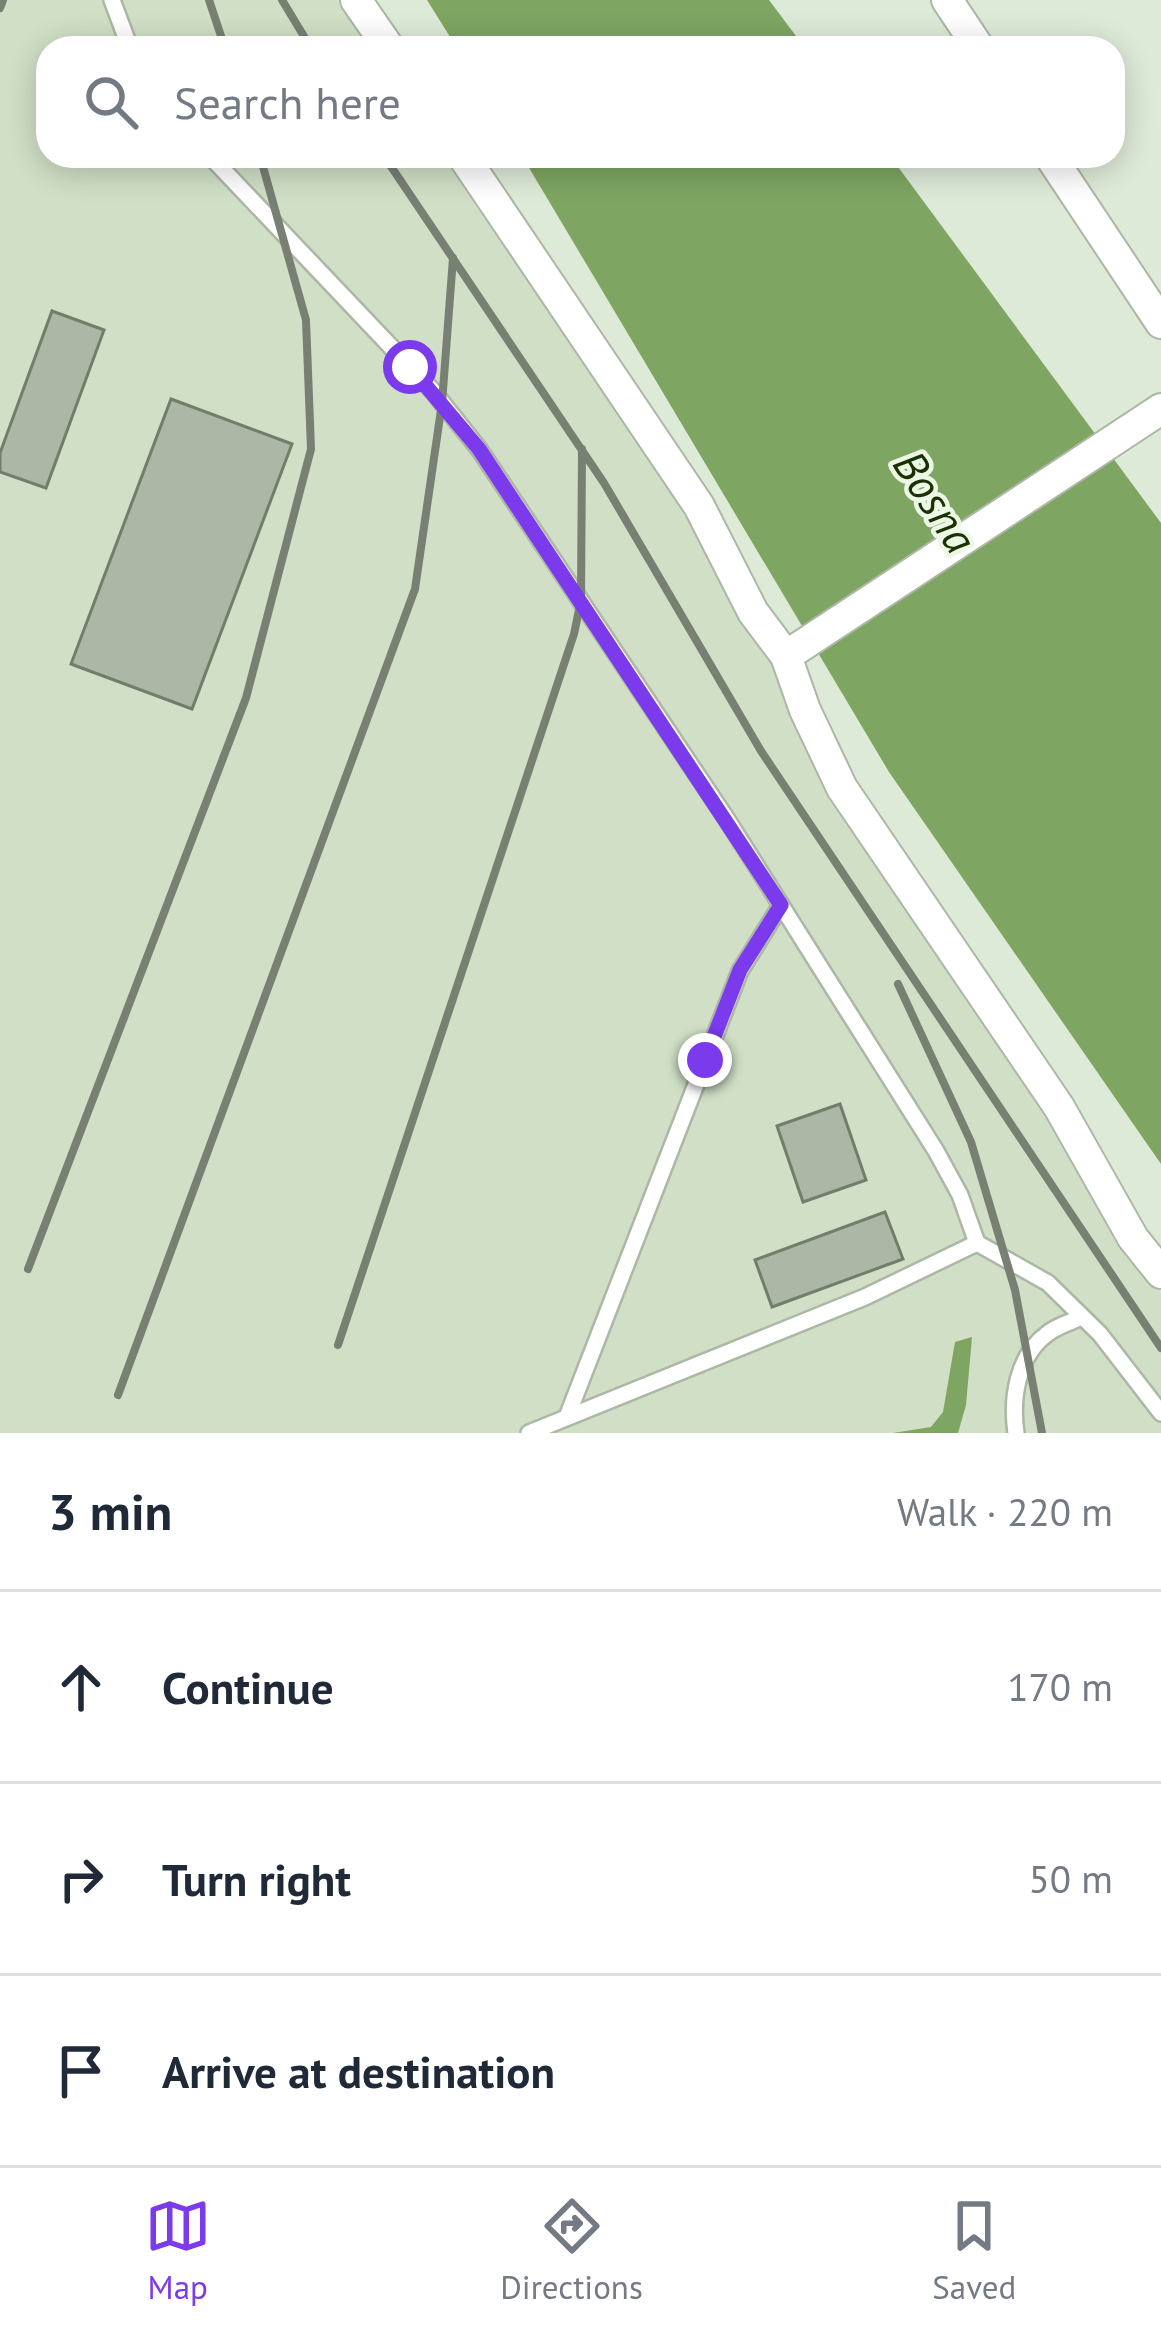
<!DOCTYPE html>
<meta charset="utf-8">
<style>
:root{--surface:#fff;--page:#f6f6f7;--text:#1f2937;--muted:#747a83;--line:#e0e1e3;--accent:#7c3aed}
body{margin:0;font-family:"PT Sans",sans-serif;background:var(--page);color:var(--text)}
.stop{position:absolute;width:36px;height:36px;margin:-27px;border:9px solid #7c3aed;border-radius:50%;background:#fff}
.stop.end{background:#7c3aed;border-color:#fff;box-shadow:0 3px 12px #0008}
.list{margin:0;padding:0;list-style:none}
h2{display:flex;justify-content:space-between;align-items:center;height:156px;margin:0;padding:0 48px;font-size:51px}
h2 small{font-size:39px;font-weight:400;color:var(--muted)}
.list li{display:grid;grid-template-columns:78px 1fr auto;gap:36px;align-items:center;box-sizing:border-box;height:192px;padding:0 48px;border-top:3px solid var(--line)}
.list b{display:block;font-size:45px;white-space:nowrap}
.list em{font-size:39px;font-style:normal;color:var(--muted)}
.icon{flex:none;width:66px;height:66px;fill:none;stroke:currentColor;stroke-width:2;stroke-linecap:round;stroke-linejoin:round}
.map{position:relative;flex:none;width:1161px;height:1433px;overflow:hidden}
.search{position:absolute;background:var(--surface);box-shadow:0 6px 30px #0003;left:36px;right:36px;top:36px;height:132px;display:flex;align-items:center;gap:30px;box-sizing:border-box;padding:0 42px;border-radius:36px;color:var(--muted);font-size:45px}
.sheet{height:732px;background:var(--surface)}
nav{display:flex;justify-content:space-around;align-items:center;box-sizing:border-box;height:168px;border-top:3px solid var(--line);background:var(--surface);font-size:33px;color:var(--muted)}
nav a{display:grid;justify-items:center;gap:6px}
nav .on{color:var(--accent)}
.map>svg:first-child{display:block}
</style>
<div class="map">
<svg width="1161" height="1433" viewBox="0 0 1161 1433">
<rect width="100%" height="100%" fill="#deead8"/>
<!-- built -->
<path fill="#d0dfc6" d="M0,0H354L388,48H48V156H460L689,506L1094,1193L1161,1293V1433H0Z"/>
<!-- water -->
<g fill="#7ea562">
<path d="M427,0H769L805,48H457Z"/>
<path d="M522,156H890L1161,523V1164L889,772Z"/>
<path d="M972,1337L966,1405L958,1433H893L931,1427L943,1412L955,1342Z"/>
</g>
<!-- building -->
<g fill="#adb7a6" stroke="#737d6c" stroke-width="3">
<path d="M52,311L104,330L46,488L0,472V453Z"/>
<path d="M171,399L292,444L192,709L71,664Z"/>
<path d="M840,1104L866,1180L803,1202L777,1126Z"/>
<path d="M885,1212L903,1259L772,1307L755,1260Z"/>
</g>
<g fill="none" stroke-linecap="round" stroke-linejoin="round">
<defs>
<g id="lane">
<path d="M112,0L130,48"/>
<path d="M210,156L432,390L479,449L728,821L936,1151L960,1195L977,1243L1048,1283L1100,1334L1161,1413"/>
<path d="M567,1417L740,971L781,905"/>
<path d="M529,1433L865,1297L977,1243"/>
<path d="M1016,1433C1011,1399 1017,1356 1047,1334C1056,1326 1071,1322 1082,1317"/>
</g>
<g id="street">
<path d="M356,0L389,48"/>
<path d="M947,0L979,48"/>
<path d="M463,156L699,506L753,612L786,656L805,710L842,788L1059,1107L1133,1238L1161,1273"/>
<path d="M1050,156L1161,323"/>
<path d="M786,656L1161,409"/>
</g>
</defs>
<!-- lane casing -->
<use href="#lane" stroke="#acb7a5" stroke-width="20"/>
<!-- street casing -->
<use href="#street" stroke="#acb7a5" stroke-width="34"/>
<!-- lane -->
<use href="#lane" stroke="#fff" stroke-width="15"/>
<!-- street -->
<use href="#street" stroke="#fff" stroke-width="30"/>
<!-- rail -->
<g stroke="#787f73" stroke-width="8">
<path d="M209,0L225,48"/>
<path d="M282,0L311,48"/>
<path d="M0,8L3,0"/>
<path d="M384,156L604,483L761,751L1161,1348"/>
<path d="M898,984L971,1142L1015,1290L1042,1433"/>
<path d="M28,1269L246,698L311,449L306,320L260,156"/>
<path d="M338,1345L574,634L581,600L582,449"/>
<path d="M118,1395L415,589L442,403L453,258"/>
</g>
</g>
<g fill="none" stroke-linecap="round" stroke-linejoin="round">
<!-- route -->
<path stroke="#7c3aed" stroke-width="15" d="M410,367L479,449L781,905L740,970L705,1060"/>
</g>
<g text-anchor="middle" dominant-baseline="central" stroke-width="9" stroke-linejoin="round" paint-order="stroke">
<!-- water labels -->
<g font-size="45" font-style="italic" fill="#1a3201" stroke="#ecf7e5">
<text transform="translate(936 501) rotate(57)">Bosna</text>
</g>
</g>
</svg>
<div class="stop" style="left:410px;top:367px"></div>
<div class="stop end" style="left:705px;top:1060px"></div>
<div class="search"><svg class="icon" aria-label="search" viewBox="0 0 24 24"><circle cx="10" cy="10" r="6"/><path d="M15 15l6 6"/></svg>Search here</div>
</div>
<section class="sheet">
<h2>3 min<small>Walk · 220 m</small></h2>
<ul class="list">
<li><svg class="icon" aria-label="ahead" viewBox="0 0 24 24"><path d="M12 20V5M6 11l6-6 6 6"/></svg><div><b>Continue</b></div><em>170 m</em></li>
<li><svg class="icon" aria-label="right" viewBox="0 0 24 24"><path d="M7 20v-9h11M14 6l5 5-5 5"/></svg><div><b>Turn right</b></div><em>50 m</em></li>
<li><svg class="icon" aria-label="arrive" viewBox="0 0 24 24"><path d="M6 21V4h12l-3 4 3 4H6"/></svg><div><b>Arrive at destination</b></div></li>
</ul>
</section>
<nav>
<a class="on"><svg class="icon" aria-label="map" viewBox="0 0 24 24"><path d="M3 6l6-2 6 2 6-2v14l-6 2-6-2-6 2zM9 4v14M15 6v14"/></svg>Map</a>
<a><svg class="icon" aria-label="directions" viewBox="0 0 24 24"><path d="M12 3l9 9-9 9-9-9zM9 14v-3h6M13 9l2 2-2 2"/></svg>Directions</a>
<a><svg class="icon" aria-label="saved" viewBox="0 0 24 24"><path d="M7 4h10v16l-5-4-5 4z"/></svg>Saved</a>
</nav>
